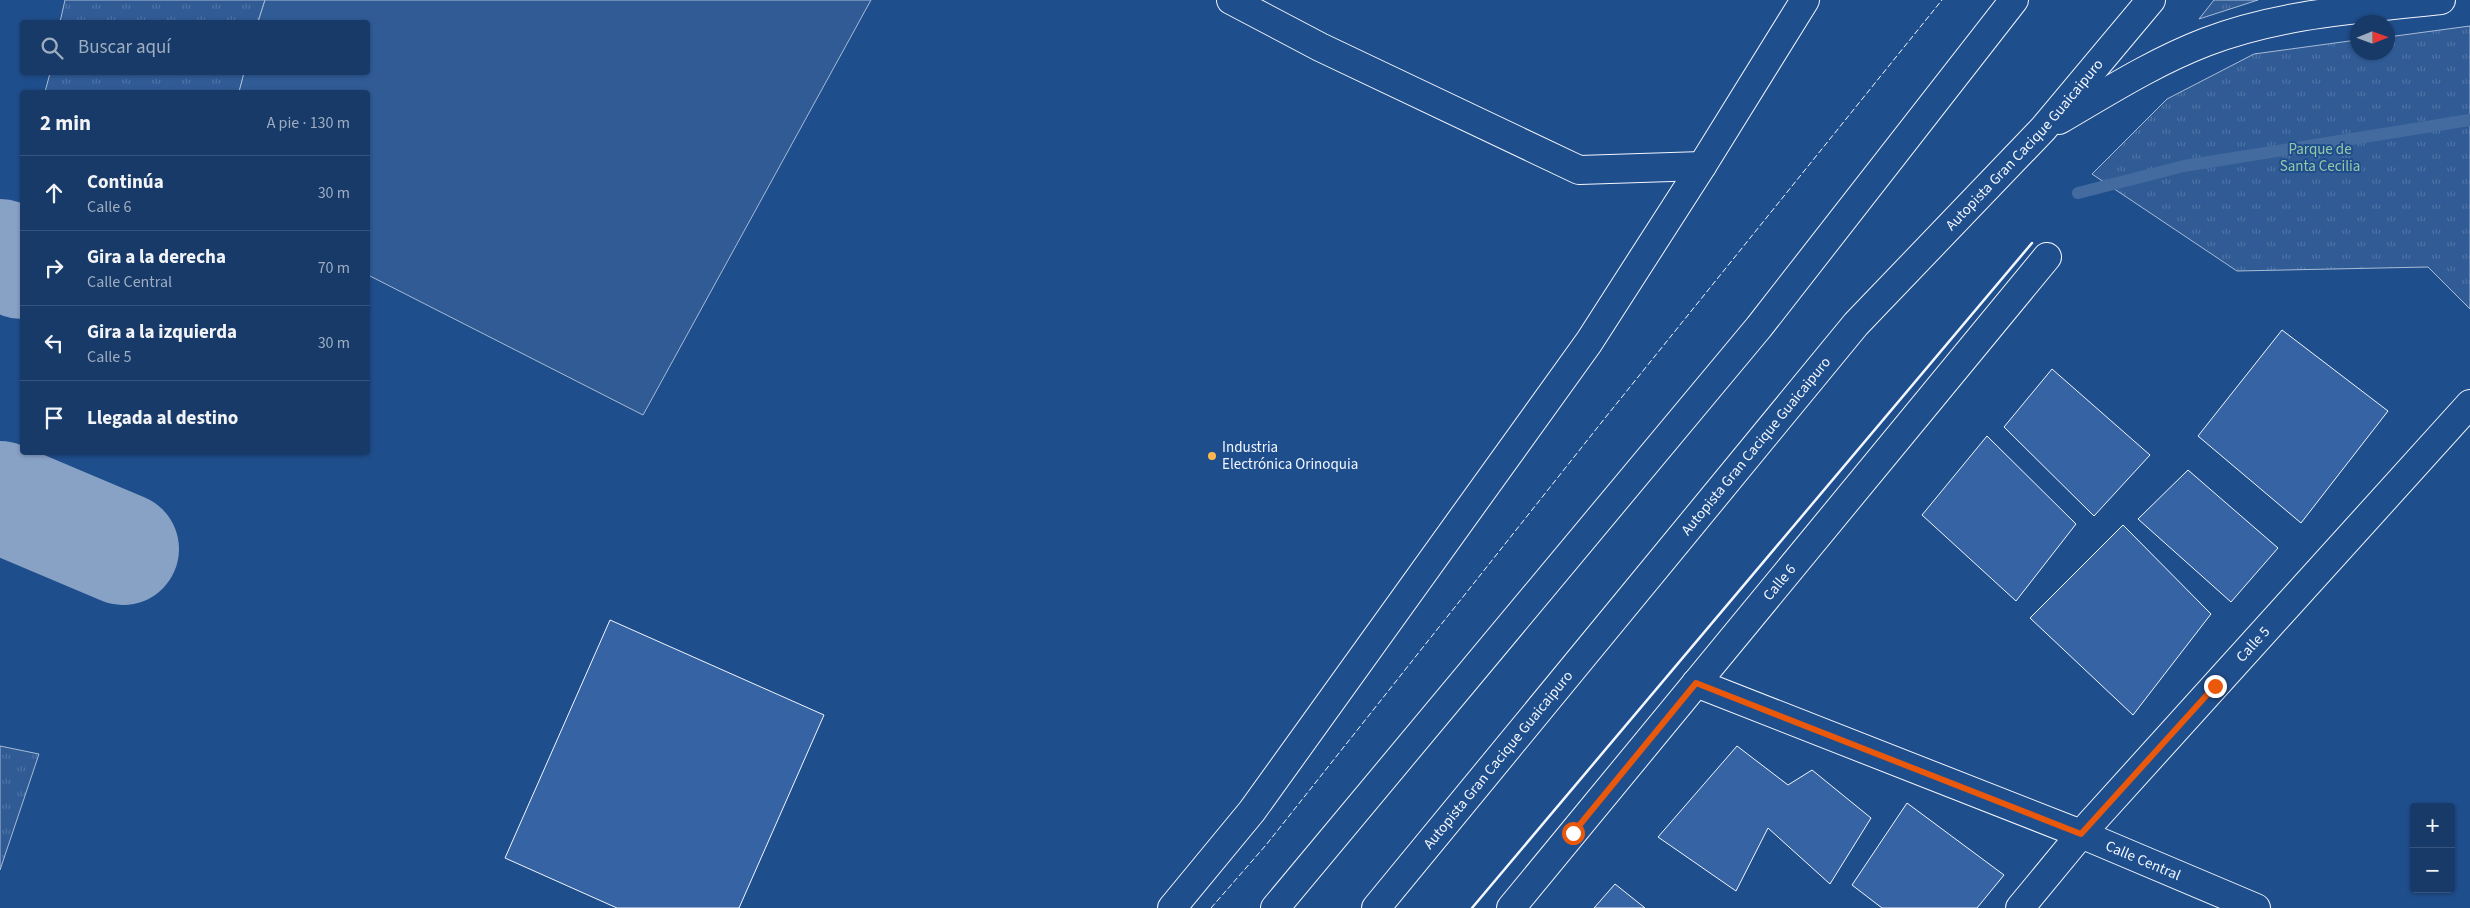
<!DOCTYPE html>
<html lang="es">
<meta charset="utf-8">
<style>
:root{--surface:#173a69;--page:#244571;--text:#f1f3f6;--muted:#9eadc0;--line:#36547d}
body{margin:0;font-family:"Source Sans 3",sans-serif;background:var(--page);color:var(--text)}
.controls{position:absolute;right:15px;bottom:15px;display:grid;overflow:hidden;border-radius:5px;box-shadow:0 1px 4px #0004}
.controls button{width:45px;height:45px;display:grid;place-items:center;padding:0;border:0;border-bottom:1px solid var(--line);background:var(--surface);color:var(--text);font:25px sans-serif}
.compass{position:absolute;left:2350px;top:15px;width:45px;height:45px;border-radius:50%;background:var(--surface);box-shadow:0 1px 4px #0004;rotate:89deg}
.stop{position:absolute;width:15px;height:15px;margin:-11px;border:4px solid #ea580c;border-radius:50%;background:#fff}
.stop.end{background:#ea580c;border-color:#fff;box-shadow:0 1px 5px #0008}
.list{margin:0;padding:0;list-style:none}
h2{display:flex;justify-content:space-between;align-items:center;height:65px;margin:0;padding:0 20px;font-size:21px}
h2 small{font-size:16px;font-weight:400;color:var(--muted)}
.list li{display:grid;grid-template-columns:32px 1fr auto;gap:15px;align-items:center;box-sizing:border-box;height:75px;padding:0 20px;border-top:1px solid var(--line)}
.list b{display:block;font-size:19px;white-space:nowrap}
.list p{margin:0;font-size:16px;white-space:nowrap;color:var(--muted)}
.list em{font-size:16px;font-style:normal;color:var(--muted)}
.icon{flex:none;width:28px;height:28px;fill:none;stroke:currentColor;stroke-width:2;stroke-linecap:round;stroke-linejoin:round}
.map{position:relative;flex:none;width:2470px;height:908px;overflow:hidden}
.search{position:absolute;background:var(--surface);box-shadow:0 1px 4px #0004;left:20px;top:20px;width:350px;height:55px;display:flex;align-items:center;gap:12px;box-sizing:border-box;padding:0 18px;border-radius:5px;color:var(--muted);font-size:19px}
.panel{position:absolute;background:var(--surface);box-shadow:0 1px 4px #0004;left:20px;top:90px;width:350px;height:365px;border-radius:5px}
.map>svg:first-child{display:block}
</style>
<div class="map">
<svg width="2470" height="908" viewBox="0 0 2470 908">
<defs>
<pattern id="grass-tufts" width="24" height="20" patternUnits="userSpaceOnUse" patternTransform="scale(1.25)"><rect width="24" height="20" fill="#305b95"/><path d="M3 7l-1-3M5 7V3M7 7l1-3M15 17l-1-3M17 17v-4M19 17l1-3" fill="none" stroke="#4e73a5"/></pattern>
</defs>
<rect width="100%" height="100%" fill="#1f4e8c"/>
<!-- grass -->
<g fill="url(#grass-tufts)" stroke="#a8bbd7">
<path d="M65,0H265L258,22H60Z"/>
<path d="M2214,0H2258L2199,19Z"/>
<path d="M2470,26V309L2428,267L2237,271L2092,174L2167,99L2254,54L2357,40L2358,52H2388V37Z"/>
<path d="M50,73H244L239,92H45Z"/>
<path d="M0,746L39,754L0,870Z"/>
</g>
<!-- pitch -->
<path fill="#305b95" stroke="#a8bbd7" d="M265,0H871L643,415L368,275V92H239L244,73L368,72V22H258Z"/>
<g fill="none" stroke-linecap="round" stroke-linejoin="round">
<!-- stream -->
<path stroke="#446ba0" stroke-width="12" d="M2078,193L2184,166L2470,120"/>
<!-- taxiway -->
<g stroke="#88a2c6" stroke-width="112">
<path d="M0,255L22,263"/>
<path d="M0,497L123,549"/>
</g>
</g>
<!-- building -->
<g fill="#3563a3" stroke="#f2f6ff">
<path d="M2282,330L2388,411L2301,523L2198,436Z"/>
<path d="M2052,369L2150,455L2094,516L2004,427Z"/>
<path d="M1987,436L2076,524L2016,601L1922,515Z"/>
<path d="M2188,470L2278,548L2231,602L2138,519Z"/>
<path d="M2123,525L2211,614L2133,715L2030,618Z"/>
<path d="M610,620L824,715L739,908H617L505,858Z"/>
<path d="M1737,746L1788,785L1812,770L1871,818L1830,884L1768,828L1736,891L1658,837Z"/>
<path d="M1907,803L2004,875L1977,908H1882L1852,885Z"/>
<path d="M1615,884L1645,908H1594Z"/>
</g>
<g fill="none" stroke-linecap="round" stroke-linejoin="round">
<defs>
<g id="minor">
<path d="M1231,0L1320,47L1579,170L1702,166"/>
<path id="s1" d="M1696,683L2081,834L2256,908"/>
<path d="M1172,908L1252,811L1589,342L1702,166L1805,0"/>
<path id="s2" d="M1511,908L2047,257"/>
<path id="s3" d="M2020,908L2081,834L2470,404"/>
</g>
<g id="highway">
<path d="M2059,120C2107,92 2154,62 2206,42C2282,13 2361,9 2441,0"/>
<path d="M1275,908L1759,327L2014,0"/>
<path id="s4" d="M1376,908L1856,324L2043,129L2151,0"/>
</g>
</defs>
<!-- minor casing -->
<use href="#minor" stroke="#f2f6ff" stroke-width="30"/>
<!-- highway casing -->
<use href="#highway" stroke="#f2f6ff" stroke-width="30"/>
<!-- minor -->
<use href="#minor" stroke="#1f4e8c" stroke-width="28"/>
<!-- highway -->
<use href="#highway" stroke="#1f4e8c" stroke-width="28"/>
<!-- fence -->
<path stroke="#f2f6ff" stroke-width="1" stroke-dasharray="6 2.5" stroke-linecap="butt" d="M1211,908L1266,845L1605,418L1942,0"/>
<!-- wall -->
<path stroke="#f2f6ff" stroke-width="2.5" d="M1472,908L2032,243"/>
</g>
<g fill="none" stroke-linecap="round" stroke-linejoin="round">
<!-- route -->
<path stroke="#ea580c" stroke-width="6" d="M1573,833L1696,683L2081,834L2215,686"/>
</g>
<!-- markers -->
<circle fill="#ffb74d" stroke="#1f4e8c" stroke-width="2" cx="1212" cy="456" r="5"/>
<g text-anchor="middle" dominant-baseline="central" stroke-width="4" stroke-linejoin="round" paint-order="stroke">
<!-- street labels -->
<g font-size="15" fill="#f2f6ff" stroke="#1f4e8c">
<text stroke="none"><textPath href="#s4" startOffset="1002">Autopista Gran Cacique Guaicaipuro</textPath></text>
<text stroke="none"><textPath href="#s4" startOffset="598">Autopista Gran Cacique Guaicaipuro</textPath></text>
<text stroke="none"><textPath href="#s2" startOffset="422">Calle 6</textPath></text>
<text stroke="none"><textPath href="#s3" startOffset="352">Calle 5</textPath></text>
<text stroke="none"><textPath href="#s4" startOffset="192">Autopista Gran Cacique Guaicaipuro</textPath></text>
<text stroke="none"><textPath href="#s1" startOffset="481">Calle Central</textPath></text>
</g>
<!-- park labels -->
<g font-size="15" fill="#97c8a6" stroke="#1f4e8c">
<text x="2320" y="149">Parque de<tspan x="2320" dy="17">Santa Cecilia</tspan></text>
</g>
<!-- poi labels -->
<g font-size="15" fill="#f2f6ff" stroke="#1f4e8c" text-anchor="start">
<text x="1222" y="447">Industria<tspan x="1222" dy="17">Electrónica Orinoquia</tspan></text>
</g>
</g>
</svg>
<div class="controls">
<button>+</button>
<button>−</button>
</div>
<svg class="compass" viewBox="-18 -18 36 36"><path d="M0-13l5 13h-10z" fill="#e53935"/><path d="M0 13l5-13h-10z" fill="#9eadc0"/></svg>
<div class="stop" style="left:1573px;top:833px"></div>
<div class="stop end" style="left:2215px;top:686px"></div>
<div class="search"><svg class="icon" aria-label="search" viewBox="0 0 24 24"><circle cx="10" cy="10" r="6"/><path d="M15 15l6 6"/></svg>Buscar aquí</div>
<section class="panel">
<h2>2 min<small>A pie · 130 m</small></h2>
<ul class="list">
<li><svg class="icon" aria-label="ahead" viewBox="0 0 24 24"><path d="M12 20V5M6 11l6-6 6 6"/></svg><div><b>Continúa</b><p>Calle 6</p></div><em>30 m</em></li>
<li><svg class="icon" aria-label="right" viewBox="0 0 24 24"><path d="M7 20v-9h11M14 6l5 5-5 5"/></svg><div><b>Gira a la derecha</b><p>Calle Central</p></div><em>70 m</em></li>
<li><svg class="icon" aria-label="left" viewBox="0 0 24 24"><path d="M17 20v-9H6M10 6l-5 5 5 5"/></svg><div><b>Gira a la izquierda</b><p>Calle 5</p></div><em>30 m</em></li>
<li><svg class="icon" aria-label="arrive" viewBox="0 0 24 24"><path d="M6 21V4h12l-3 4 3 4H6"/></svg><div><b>Llegada al destino</b></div></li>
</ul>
</section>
</div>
